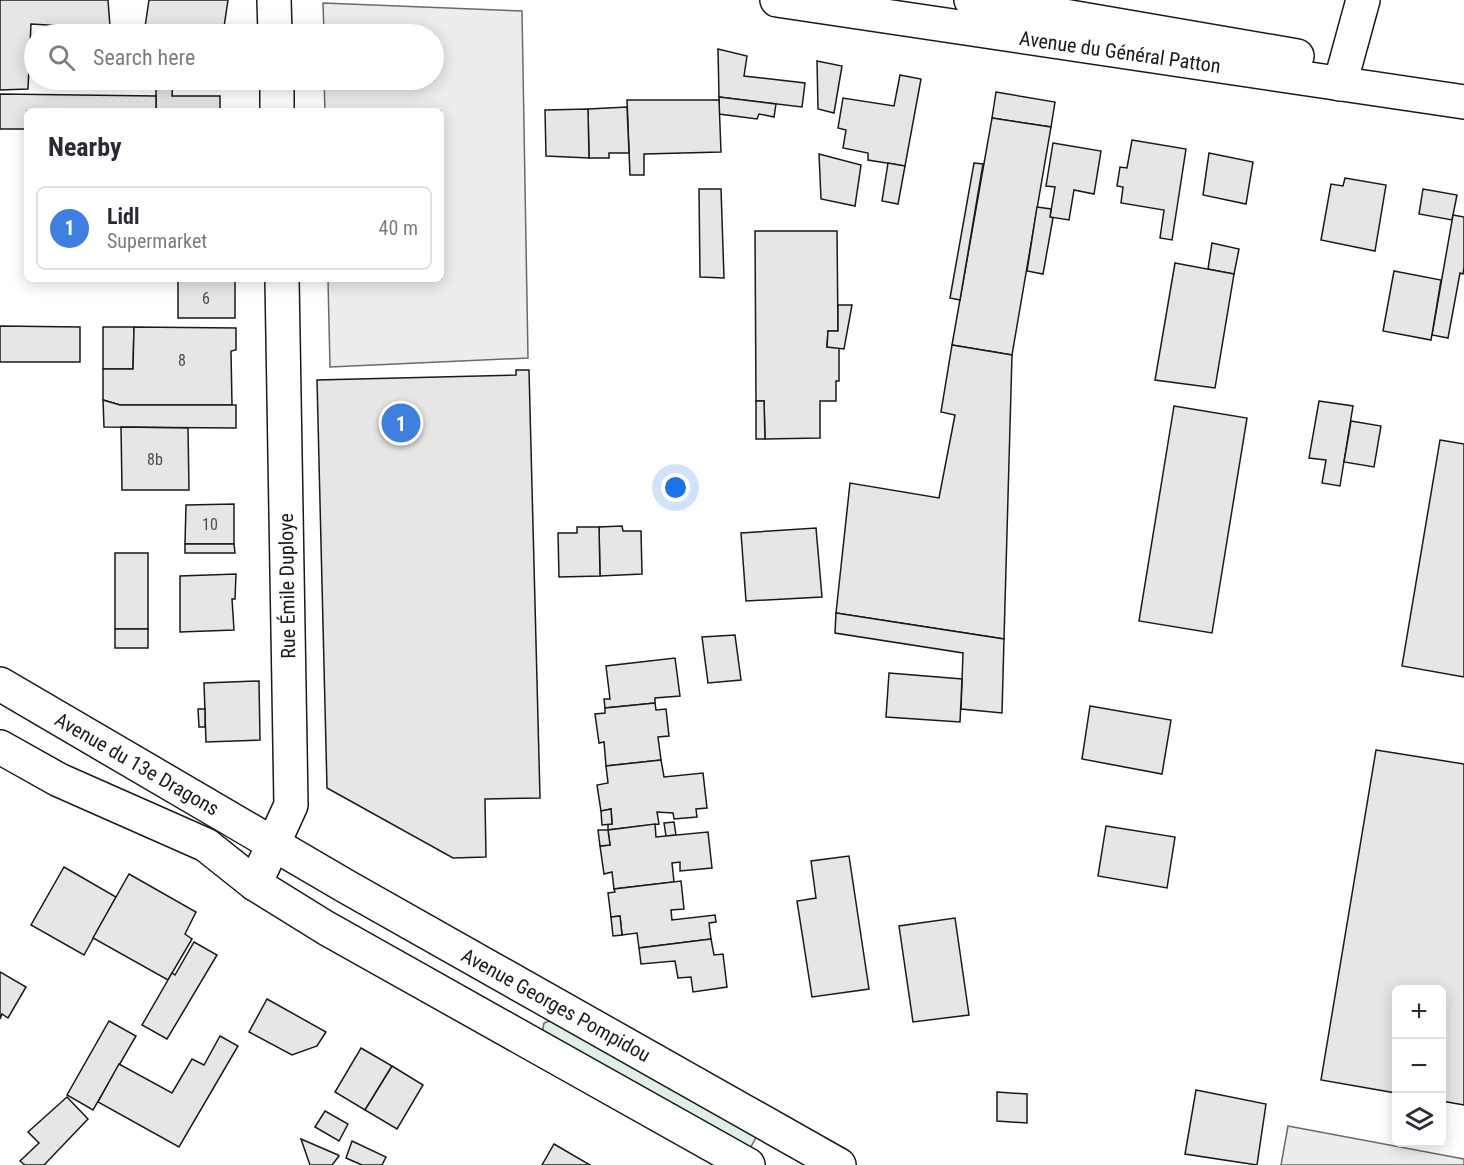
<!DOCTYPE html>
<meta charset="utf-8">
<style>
:root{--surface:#fff;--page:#f2f2f3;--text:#2b2b33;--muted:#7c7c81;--line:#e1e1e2;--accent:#c62828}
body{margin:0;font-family:"Roboto Condensed",sans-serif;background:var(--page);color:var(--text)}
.controls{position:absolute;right:18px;bottom:18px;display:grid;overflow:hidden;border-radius:9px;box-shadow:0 3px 15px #0003}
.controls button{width:54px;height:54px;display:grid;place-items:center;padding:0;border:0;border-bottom:2px solid var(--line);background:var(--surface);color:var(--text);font:30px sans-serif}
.you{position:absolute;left:676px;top:488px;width:21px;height:21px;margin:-15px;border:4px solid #fff;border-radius:50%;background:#1a73e8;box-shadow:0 0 0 9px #1a73e833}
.badge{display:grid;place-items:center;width:39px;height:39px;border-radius:50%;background:var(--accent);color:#fff;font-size:20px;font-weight:700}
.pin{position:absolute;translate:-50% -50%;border:3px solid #fff;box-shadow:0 2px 6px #0006}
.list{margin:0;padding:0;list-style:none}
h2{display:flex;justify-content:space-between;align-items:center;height:78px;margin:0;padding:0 24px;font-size:26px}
h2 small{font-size:20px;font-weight:400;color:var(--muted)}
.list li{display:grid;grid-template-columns:39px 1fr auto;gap:18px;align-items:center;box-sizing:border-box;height:84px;margin:0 12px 12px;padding:0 12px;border:2px solid var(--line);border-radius:9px}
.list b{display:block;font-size:22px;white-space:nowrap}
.list p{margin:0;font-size:20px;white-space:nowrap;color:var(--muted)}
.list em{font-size:20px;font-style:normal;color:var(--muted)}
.icon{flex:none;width:33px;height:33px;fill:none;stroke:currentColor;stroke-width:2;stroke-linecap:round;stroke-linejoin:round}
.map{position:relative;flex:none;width:1464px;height:1165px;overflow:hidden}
.search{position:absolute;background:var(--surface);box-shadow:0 3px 15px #0003;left:24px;top:24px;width:420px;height:66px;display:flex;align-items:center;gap:15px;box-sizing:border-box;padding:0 21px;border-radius:33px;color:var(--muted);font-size:22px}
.panel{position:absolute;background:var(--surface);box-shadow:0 3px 15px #0003;left:24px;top:108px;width:420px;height:174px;border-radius:9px}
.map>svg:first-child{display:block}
</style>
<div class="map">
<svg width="1464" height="1165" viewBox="0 0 1464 1165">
<rect width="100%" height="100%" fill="#fff"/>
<!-- green -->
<path fill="#e0efe3" stroke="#6a6a6a" stroke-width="1.5" d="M557,1018L759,1132L747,1154L542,1033L544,1023Z"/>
<!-- parking -->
<g fill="#ededed" stroke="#6a6a6a" stroke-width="1.5">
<path d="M323,3L522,11L528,358L330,367L328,279H441V111H325L324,80H434V34H324Z"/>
<path d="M1288,1126L1464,1159V1165H1281Z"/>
</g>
<!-- building -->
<g fill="#e6e6e6" stroke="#1a1a1a" stroke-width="1.5">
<path d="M0,0H108L110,26L83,27L31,24L28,89L0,90Z"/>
<path d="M149,0H228L223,34H190L145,27Z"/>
<path d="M718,49L747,56L744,76L805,83L802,107L719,97Z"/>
<path d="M817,61L842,66L834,113L818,109Z"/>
<path d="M900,75L921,79L905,166L868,160V153L843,148L846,130L838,128L843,98L894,106Z"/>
<path d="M156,80H173L172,96H220V111H156Z"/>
<path d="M996,92L1055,102L1051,127L992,118Z"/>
<path d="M0,94L156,96V111H27V129H0Z"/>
<path d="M719,97L776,104L774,117L759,114L757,119L719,114Z"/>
<path d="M627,100H719L721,152L644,154V175H630Z"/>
<path d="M627,107L629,153H609V158H589L588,109Z"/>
<path d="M588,109L589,158L546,156L545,110Z"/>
<path d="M992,118L1051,127L1012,355L952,345Z"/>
<path d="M1132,140L1186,149L1172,240L1160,238L1164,210L1121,203L1123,187L1117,186L1120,167L1127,168Z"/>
<path d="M1053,143L1101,151L1094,194L1074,190L1069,220L1050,217L1055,187L1046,186Z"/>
<path d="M1209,153L1253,162L1246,204L1203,195Z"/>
<path d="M819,154L861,165L855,206L821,199Z"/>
<path d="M888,163L905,166L898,204L882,201Z"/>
<path d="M974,163L983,164L960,300L950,298Z"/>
<path d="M1345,178L1386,185L1375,251L1321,240L1331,184L1343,186Z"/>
<path d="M699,189H721L724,278L700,277Z"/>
<path d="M1423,189L1457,195L1452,220L1419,214Z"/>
<path d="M1037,207L1051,209L1050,217L1053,218L1043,274L1027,271Z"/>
<path d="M1453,215L1464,217V267L1463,274L1460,273L1448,338L1432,335Z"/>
<path d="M755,231H837L838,331H828L827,347L839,346V381H836V401H820V438L765,439L764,401H756Z"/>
<path d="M1212,243L1239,249L1234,274L1208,269Z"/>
<path d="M1175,263L1234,274L1215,388L1155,380Z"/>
<path d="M1394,271L1441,280L1431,340L1383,331Z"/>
<rect x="178" y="279" width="57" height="39"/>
<path d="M838,305H852L844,349L827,347L828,331H838Z"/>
<path d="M0,326L80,327V362H0Z"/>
<path d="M103,327H134L133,369H103Z"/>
<path d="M134,327L236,328V350L231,351L232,405H120L103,400V369H133Z"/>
<path d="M952,345L1012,355L1004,639L836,613L850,483L939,498L955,415L941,412Z"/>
<path d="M516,370H529L540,798L485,799L486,857L453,858L327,788L317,380L516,375Z"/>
<path d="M103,400L120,405H236V428L104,427Z"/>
<path d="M756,401H764L765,439H756Z"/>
<path d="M1319,401L1353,406L1340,486L1322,483L1326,460L1309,458Z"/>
<path d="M1174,406L1247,418L1212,633L1139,621Z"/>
<path d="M1351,421L1381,426L1374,467L1344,462Z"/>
<path d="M121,427L188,428L189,490H122Z"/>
<path d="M1440,440L1464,444V677L1402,666Z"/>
<path d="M234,504V544H185L186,505Z"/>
<path d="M622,526L623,531H641L642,574L600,576L599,527Z"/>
<path d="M577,527H599L600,576L559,577L558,533H577Z"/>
<path d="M816,528L822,597L746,601L741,533Z"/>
<path d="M185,544H234L235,553H185Z"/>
<rect x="115" y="553" width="33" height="76"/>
<path d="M236,574L235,599H232L234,630L180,632V576Z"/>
<path d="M836,613L1004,639L1002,713L961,709L963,653L835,633Z"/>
<rect x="115" y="629" width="33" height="19"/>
<path d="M735,635L741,680L708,683L702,637Z"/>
<path d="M675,658L680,696L655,698V703L605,708L604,699H610L606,666Z"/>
<path d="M889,673L962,679L960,722L886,717Z"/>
<path d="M259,681L260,740L206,742L204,683Z"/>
<path d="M655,703L656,710L666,709L669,736L658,737L661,760L606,766L604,742L599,743L595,714L605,713V708Z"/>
<path d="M1090,706L1171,720L1162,774L1082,759Z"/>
<path d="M198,709H205V727H199Z"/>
<path d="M1376,750L1464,764V1105L1442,1101V990H1396V1093L1321,1080Z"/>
<path d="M661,760L664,777L703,773L707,808L696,809L697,817L674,819L673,813L657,812L659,824L608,830V824H612L611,809L601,811L597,785L608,783L606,766Z"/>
<path d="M611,809L612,824L602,825L601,811Z"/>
<path d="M674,822L676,835L666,836L664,823Z"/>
<path d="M655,824L656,837L708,832L712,868L680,871V862L672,863L674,882L614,889L612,872L604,874L600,846L610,845L608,830Z"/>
<path d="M1106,826L1175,837L1167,888L1098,876Z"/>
<path d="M598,830H608L610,845L600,846Z"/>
<path d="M849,856L869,989L812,997L797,901L816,898L811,861Z"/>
<path d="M64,867L116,897L84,955L31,925Z"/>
<path d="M129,874L196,912L185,934L192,939L168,980L93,938Z"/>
<path d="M681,881L684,909L671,910L672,920L715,915L716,922L709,923L711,939L639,948L637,933L622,935L620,916L611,917L608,893L615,892L614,889Z"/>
<path d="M620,916L622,935L613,936L611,917Z"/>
<path d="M955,918L969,1015L913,1022L899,926Z"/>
<path d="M711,939L714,955L723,954L727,987L693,992L691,977L678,978L675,961L641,964L639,948Z"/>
<path d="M194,942L217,955L167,1039L142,1025L172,973L175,975Z"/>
<path d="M0,972L26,987L8,1018L2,1014L0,1019Z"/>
<path d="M267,999L326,1032L317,1046L292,1055L249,1032Z"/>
<path d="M109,1021L136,1036L93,1110L67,1095Z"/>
<path d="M220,1036L238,1046L179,1147L98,1102L119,1064L172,1093L192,1059L204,1065Z"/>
<path d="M361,1048L392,1066L365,1110L335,1092Z"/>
<path d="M392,1066L423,1085L397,1129L365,1110Z"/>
<path d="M1196,1090L1266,1104L1257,1165L1185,1154Z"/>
<path d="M997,1092L1027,1094V1123L997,1121Z"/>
<path d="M67,1097L88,1119L44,1165H25L20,1161L39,1143L28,1132Z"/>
<path d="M325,1111L348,1124L339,1141L315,1127Z"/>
<path d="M301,1139L338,1155L339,1156L332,1165H310Z"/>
<path d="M352,1141L386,1157L382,1165H362L346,1158Z"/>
<path d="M554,1144L590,1165H542Z"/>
</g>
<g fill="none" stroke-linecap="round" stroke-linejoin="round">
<defs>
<g id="minor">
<path d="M274,0L275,34"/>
<path d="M277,80V111"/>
<path d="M1340,84L1363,0"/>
<path d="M255,884L291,805L282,279"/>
</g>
<g id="major">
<path d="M777,0L1464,102"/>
<path d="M971,0L1297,56"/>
<path d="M0,684L347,887L839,1165"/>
<path d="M0,747L59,780L206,845L255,884L326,928L748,1165"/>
</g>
</defs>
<!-- minor casing -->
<use href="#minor" stroke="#1a1a1a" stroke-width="36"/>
<!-- major casing -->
<use href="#major" stroke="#1a1a1a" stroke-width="36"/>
<!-- minor -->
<use href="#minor" stroke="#fff" stroke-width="33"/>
<!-- major -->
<use href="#major" stroke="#fff" stroke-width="33"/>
</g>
<g text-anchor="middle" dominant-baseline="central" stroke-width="4.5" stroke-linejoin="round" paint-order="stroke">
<!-- number labels -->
<g font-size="16" fill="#4d4d4d">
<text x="206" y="298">6</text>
<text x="182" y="360">8</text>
<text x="155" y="459">8b</text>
<text x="210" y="524">10</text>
</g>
<!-- street labels -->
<g font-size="20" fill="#1a1a1a" stroke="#fff">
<text transform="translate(1120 52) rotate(8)">Avenue du Général Patton</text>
<text transform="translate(287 586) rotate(-91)">Rue Émile Duploye</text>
<text transform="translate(137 764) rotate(30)">Avenue du 13e Dragons</text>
<text transform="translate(556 1005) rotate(29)">Avenue Georges Pompidou</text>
</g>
</g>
</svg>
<div class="controls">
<button>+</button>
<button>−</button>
<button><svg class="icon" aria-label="layers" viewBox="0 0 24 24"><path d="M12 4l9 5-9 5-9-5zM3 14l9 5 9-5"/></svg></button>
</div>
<div class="you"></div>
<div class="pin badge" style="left:401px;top:423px;background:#3f7fe0">1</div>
<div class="search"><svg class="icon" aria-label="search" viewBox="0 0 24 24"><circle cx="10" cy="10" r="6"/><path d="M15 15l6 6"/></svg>Search here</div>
<section class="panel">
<h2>Nearby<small></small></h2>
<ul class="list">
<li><span class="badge" style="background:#3f7fe0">1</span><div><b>Lidl</b><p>Supermarket</p></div><em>40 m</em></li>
</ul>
</section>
</div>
